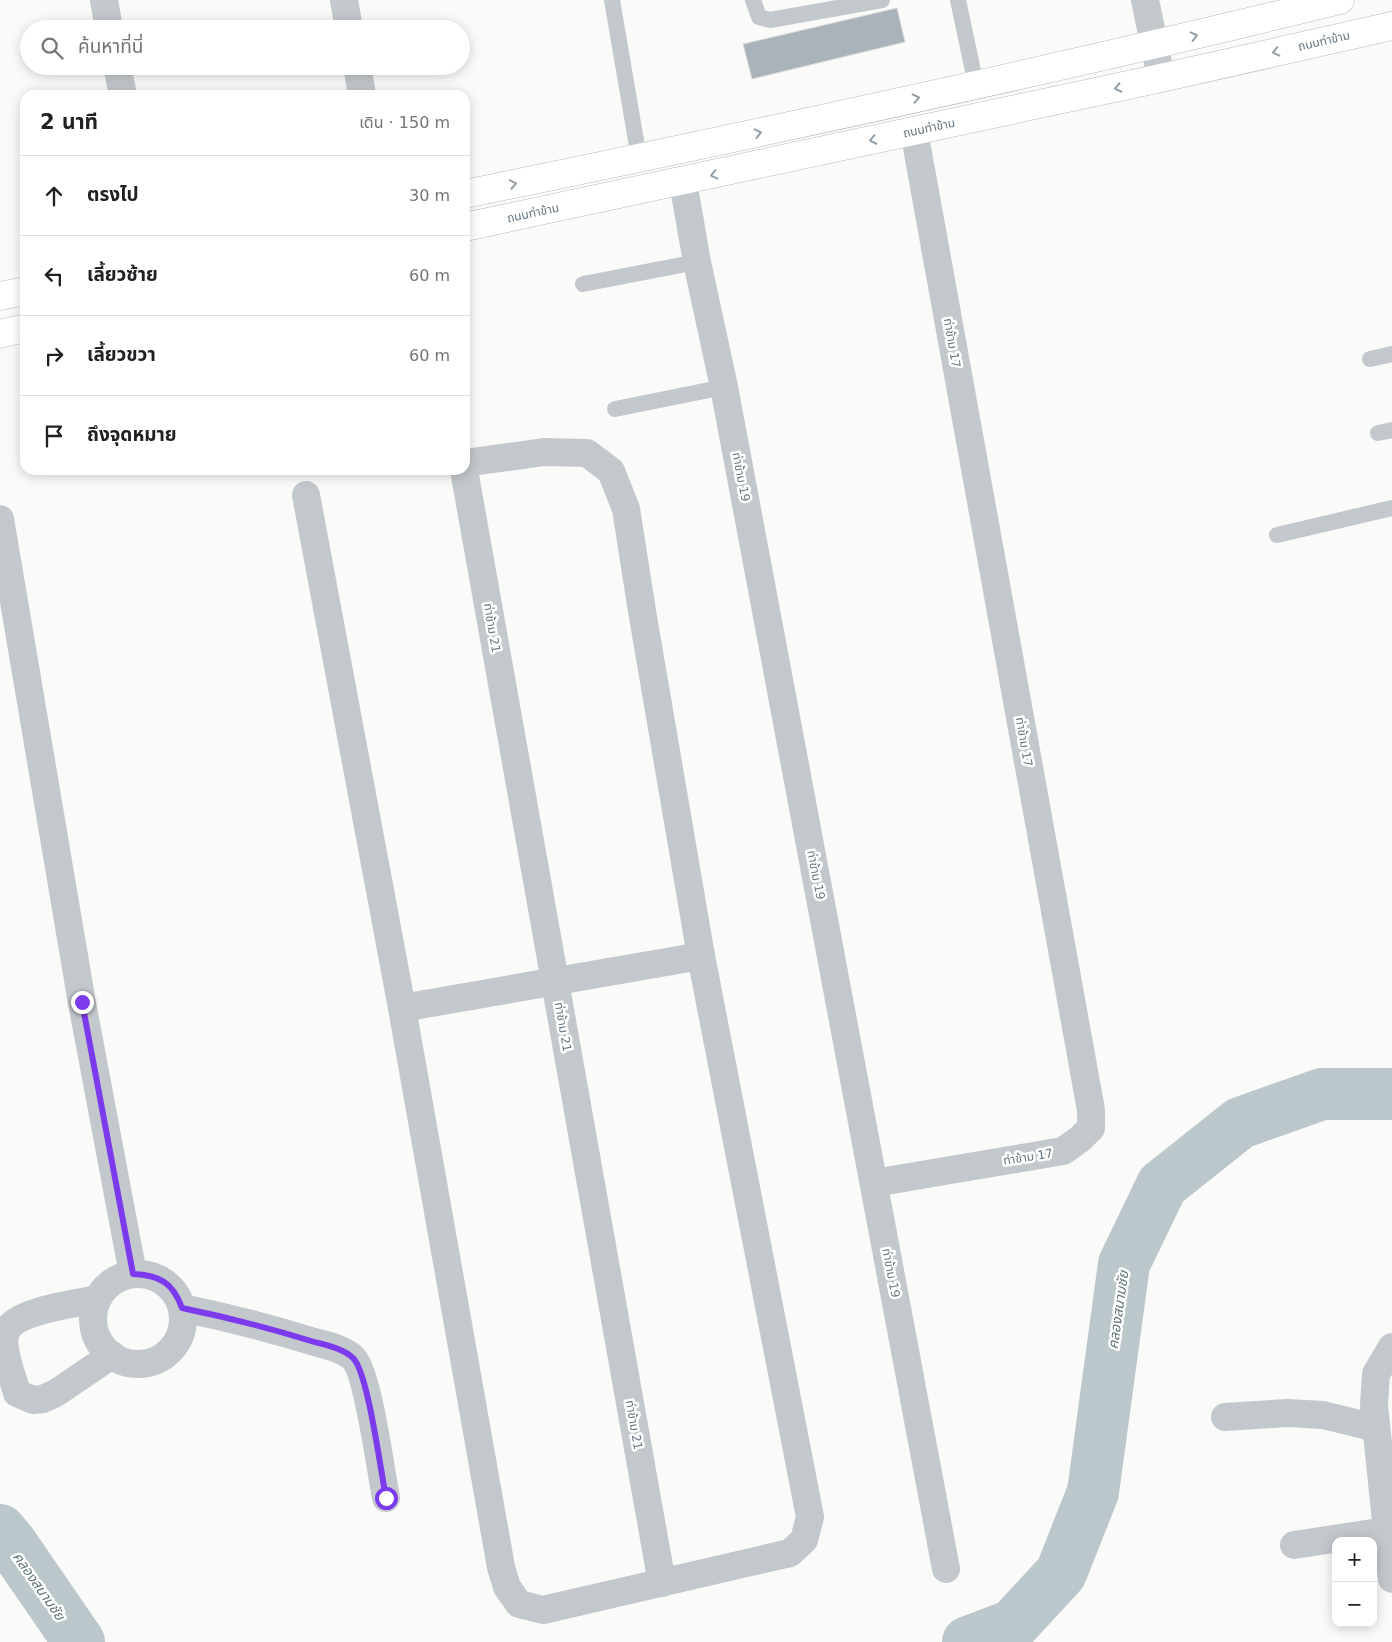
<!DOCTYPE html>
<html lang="th">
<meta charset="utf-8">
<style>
:root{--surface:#fff;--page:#f6f6f6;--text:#202124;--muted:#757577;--line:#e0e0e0}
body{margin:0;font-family:"DejaVu Sans","Noto Sans Thai",sans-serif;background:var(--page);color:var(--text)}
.controls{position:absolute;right:15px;bottom:15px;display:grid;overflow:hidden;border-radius:10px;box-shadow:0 2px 12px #0003}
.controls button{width:45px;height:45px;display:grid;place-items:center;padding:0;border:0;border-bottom:1px solid var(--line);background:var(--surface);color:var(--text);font:25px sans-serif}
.stop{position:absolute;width:15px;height:15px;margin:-11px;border:4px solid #7c3aed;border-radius:50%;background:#fff}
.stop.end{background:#7c3aed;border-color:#fff;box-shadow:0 1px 5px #0008}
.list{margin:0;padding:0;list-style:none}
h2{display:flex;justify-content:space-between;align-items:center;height:65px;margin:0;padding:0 20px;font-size:21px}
h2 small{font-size:16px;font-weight:400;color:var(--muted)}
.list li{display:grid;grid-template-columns:32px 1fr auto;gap:15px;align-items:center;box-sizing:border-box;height:80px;padding:0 20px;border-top:1px solid var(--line)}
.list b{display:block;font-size:19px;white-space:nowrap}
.list em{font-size:16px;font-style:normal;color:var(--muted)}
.icon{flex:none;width:28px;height:28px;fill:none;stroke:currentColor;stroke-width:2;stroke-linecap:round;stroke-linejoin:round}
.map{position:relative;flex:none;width:1392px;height:1642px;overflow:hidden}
.search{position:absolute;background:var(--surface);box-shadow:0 2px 12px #0003;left:20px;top:20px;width:450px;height:55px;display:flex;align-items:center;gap:12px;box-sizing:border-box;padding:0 18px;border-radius:28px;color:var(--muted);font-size:19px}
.panel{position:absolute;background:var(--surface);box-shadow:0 2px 12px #0003;left:20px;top:90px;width:450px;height:385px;border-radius:15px}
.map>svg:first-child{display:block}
</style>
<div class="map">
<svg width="1392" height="1642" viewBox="0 0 1392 1642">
<rect width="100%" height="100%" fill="#fafaf8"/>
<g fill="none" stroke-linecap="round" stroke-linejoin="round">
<!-- river -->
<g stroke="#bbc7cb" stroke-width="52">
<path d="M0,1530L11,1543L79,1642"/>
<path d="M968,1642L1013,1625L1061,1573L1093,1492L1124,1264L1162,1185L1240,1123L1322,1094H1392"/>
</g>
</g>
<!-- building -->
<path fill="#aab3b9" stroke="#dcdcda" d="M897,8L905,42L752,79L743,44Z"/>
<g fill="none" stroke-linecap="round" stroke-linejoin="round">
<defs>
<g id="secondary">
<path d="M465,194C758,134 1050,71 1340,0"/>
<path d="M465,227L1161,78L1392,26"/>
<path d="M0,296L25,291"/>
<path d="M0,334L25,328"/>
</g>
</defs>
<!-- secondary casing -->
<use href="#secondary" stroke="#b3babf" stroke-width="29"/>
<!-- lane -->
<g stroke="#c3c8cc" stroke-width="16">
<path d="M612,0L639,158"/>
<path d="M753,0L759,17L770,20L882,0"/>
<path d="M958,0L976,85"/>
<path d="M583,284L697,262"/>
<path d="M1370,359L1392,354"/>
<path d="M615,409L724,387"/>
<path d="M1378,433L1392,430"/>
<path d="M1277,535L1392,508"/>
</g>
<!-- street -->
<g stroke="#c3c8cc" stroke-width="28">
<path d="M104,0L109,29"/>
<path d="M344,0L349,29"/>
<path d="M1145,0L1161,78"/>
<path d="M117,66L123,95"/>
<path d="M357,66L362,95"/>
<path d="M683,182L697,262L724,387L946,1569"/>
<path d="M464,470L662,1583"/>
<path d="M306,495L402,1008L501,1567L507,1587L519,1604L543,1610L790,1553L804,1540L810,1517L701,956L642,611L626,509L611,471L587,453L544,452L465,463"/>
<path d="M0,519L82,1003L133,1274"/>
<path d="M402,1008L701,956"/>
<path d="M874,1183L1063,1151L1080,1139L1091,1128V1110L914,131"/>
<circle cx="138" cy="1319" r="45"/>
<path d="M98,1299C77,1303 14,1311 6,1332C0,1348 13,1377 17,1393L33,1400L43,1399L56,1393L112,1355"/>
<path d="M182,1308C226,1317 269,1328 311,1341C325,1345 343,1348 353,1358C368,1372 381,1473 386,1498"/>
<path d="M1392,1347L1376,1374L1374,1405L1392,1579"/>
<path d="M1225,1417L1287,1413L1323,1415L1376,1428"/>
<path d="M1294,1545L1386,1531"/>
</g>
<!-- secondary -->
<use href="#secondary" stroke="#fff" stroke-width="28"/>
</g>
<!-- one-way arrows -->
<defs><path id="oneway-chevron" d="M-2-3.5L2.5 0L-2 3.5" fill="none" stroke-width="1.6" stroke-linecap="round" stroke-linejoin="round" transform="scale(1.25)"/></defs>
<g stroke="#939fa8">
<use href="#oneway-chevron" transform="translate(1194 36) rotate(-14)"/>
<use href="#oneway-chevron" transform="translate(1276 52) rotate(167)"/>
<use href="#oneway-chevron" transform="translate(1118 88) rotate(168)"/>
<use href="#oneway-chevron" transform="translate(916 98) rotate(-13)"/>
<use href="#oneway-chevron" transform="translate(758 133) rotate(-13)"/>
<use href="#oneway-chevron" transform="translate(873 140) rotate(168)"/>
<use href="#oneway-chevron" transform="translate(714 175) rotate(167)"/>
<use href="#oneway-chevron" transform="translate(513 184) rotate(-11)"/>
</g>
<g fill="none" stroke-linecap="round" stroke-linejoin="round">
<!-- route -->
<path stroke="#7c3aed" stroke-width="6" d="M82,1002L133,1274C160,1275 173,1283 182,1308C226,1317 269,1328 311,1341C325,1345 343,1348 353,1358C368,1372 381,1473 386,1498"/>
</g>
<g text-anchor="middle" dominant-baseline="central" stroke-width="5" stroke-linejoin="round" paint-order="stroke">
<!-- street labels -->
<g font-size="12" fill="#657683" stroke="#fff">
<text transform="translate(1324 41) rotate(-13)">ถนนท่าข้าม</text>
<text transform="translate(929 128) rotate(-12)">ถนนท่าข้าม</text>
<text transform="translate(533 213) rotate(-12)">ถนนท่าข้าม</text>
<text transform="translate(952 343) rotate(80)">ท่าข้าม 17</text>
<text transform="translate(741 477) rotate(79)">ท่าข้าม 19</text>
<text transform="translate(492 628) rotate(80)">ท่าข้าม 21</text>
<text transform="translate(1024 742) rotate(80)">ท่าข้าม 17</text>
<text transform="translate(816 875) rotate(79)">ท่าข้าม 19</text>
<text transform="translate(563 1027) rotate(80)">ท่าข้าม 21</text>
<text transform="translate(1028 1157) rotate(-9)">ท่าข้าม 17</text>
<text transform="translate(891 1273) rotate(79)">ท่าข้าม 19</text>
<text transform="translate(634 1425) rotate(80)">ท่าข้าม 21</text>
</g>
<!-- water labels -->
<g font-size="14" font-style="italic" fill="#60757c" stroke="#fff">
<text transform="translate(1118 1310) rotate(-82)">คลองสนามชัย</text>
<text transform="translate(39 1586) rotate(55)">คลองสนามชัย</text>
</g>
</g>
</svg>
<div class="controls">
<button>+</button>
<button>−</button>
</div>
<div class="stop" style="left:386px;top:1498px"></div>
<div class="stop end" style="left:82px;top:1002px"></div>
<div class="search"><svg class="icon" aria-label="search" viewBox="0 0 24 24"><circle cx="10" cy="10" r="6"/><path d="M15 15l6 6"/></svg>ค้นหาที่นี่</div>
<section class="panel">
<h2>2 นาที<small>เดิน · 150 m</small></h2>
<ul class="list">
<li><svg class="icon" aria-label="ahead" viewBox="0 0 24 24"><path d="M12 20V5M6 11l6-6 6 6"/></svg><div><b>ตรงไป</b></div><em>30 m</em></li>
<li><svg class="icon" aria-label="left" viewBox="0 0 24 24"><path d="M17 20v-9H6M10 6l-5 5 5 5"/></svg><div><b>เลี้ยวซ้าย</b></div><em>60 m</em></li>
<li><svg class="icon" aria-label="right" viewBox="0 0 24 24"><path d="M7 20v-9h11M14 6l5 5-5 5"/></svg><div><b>เลี้ยวขวา</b></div><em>60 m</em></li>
<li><svg class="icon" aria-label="arrive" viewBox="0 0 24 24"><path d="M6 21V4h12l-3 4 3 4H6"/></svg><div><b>ถึงจุดหมาย</b></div></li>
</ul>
</section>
</div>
